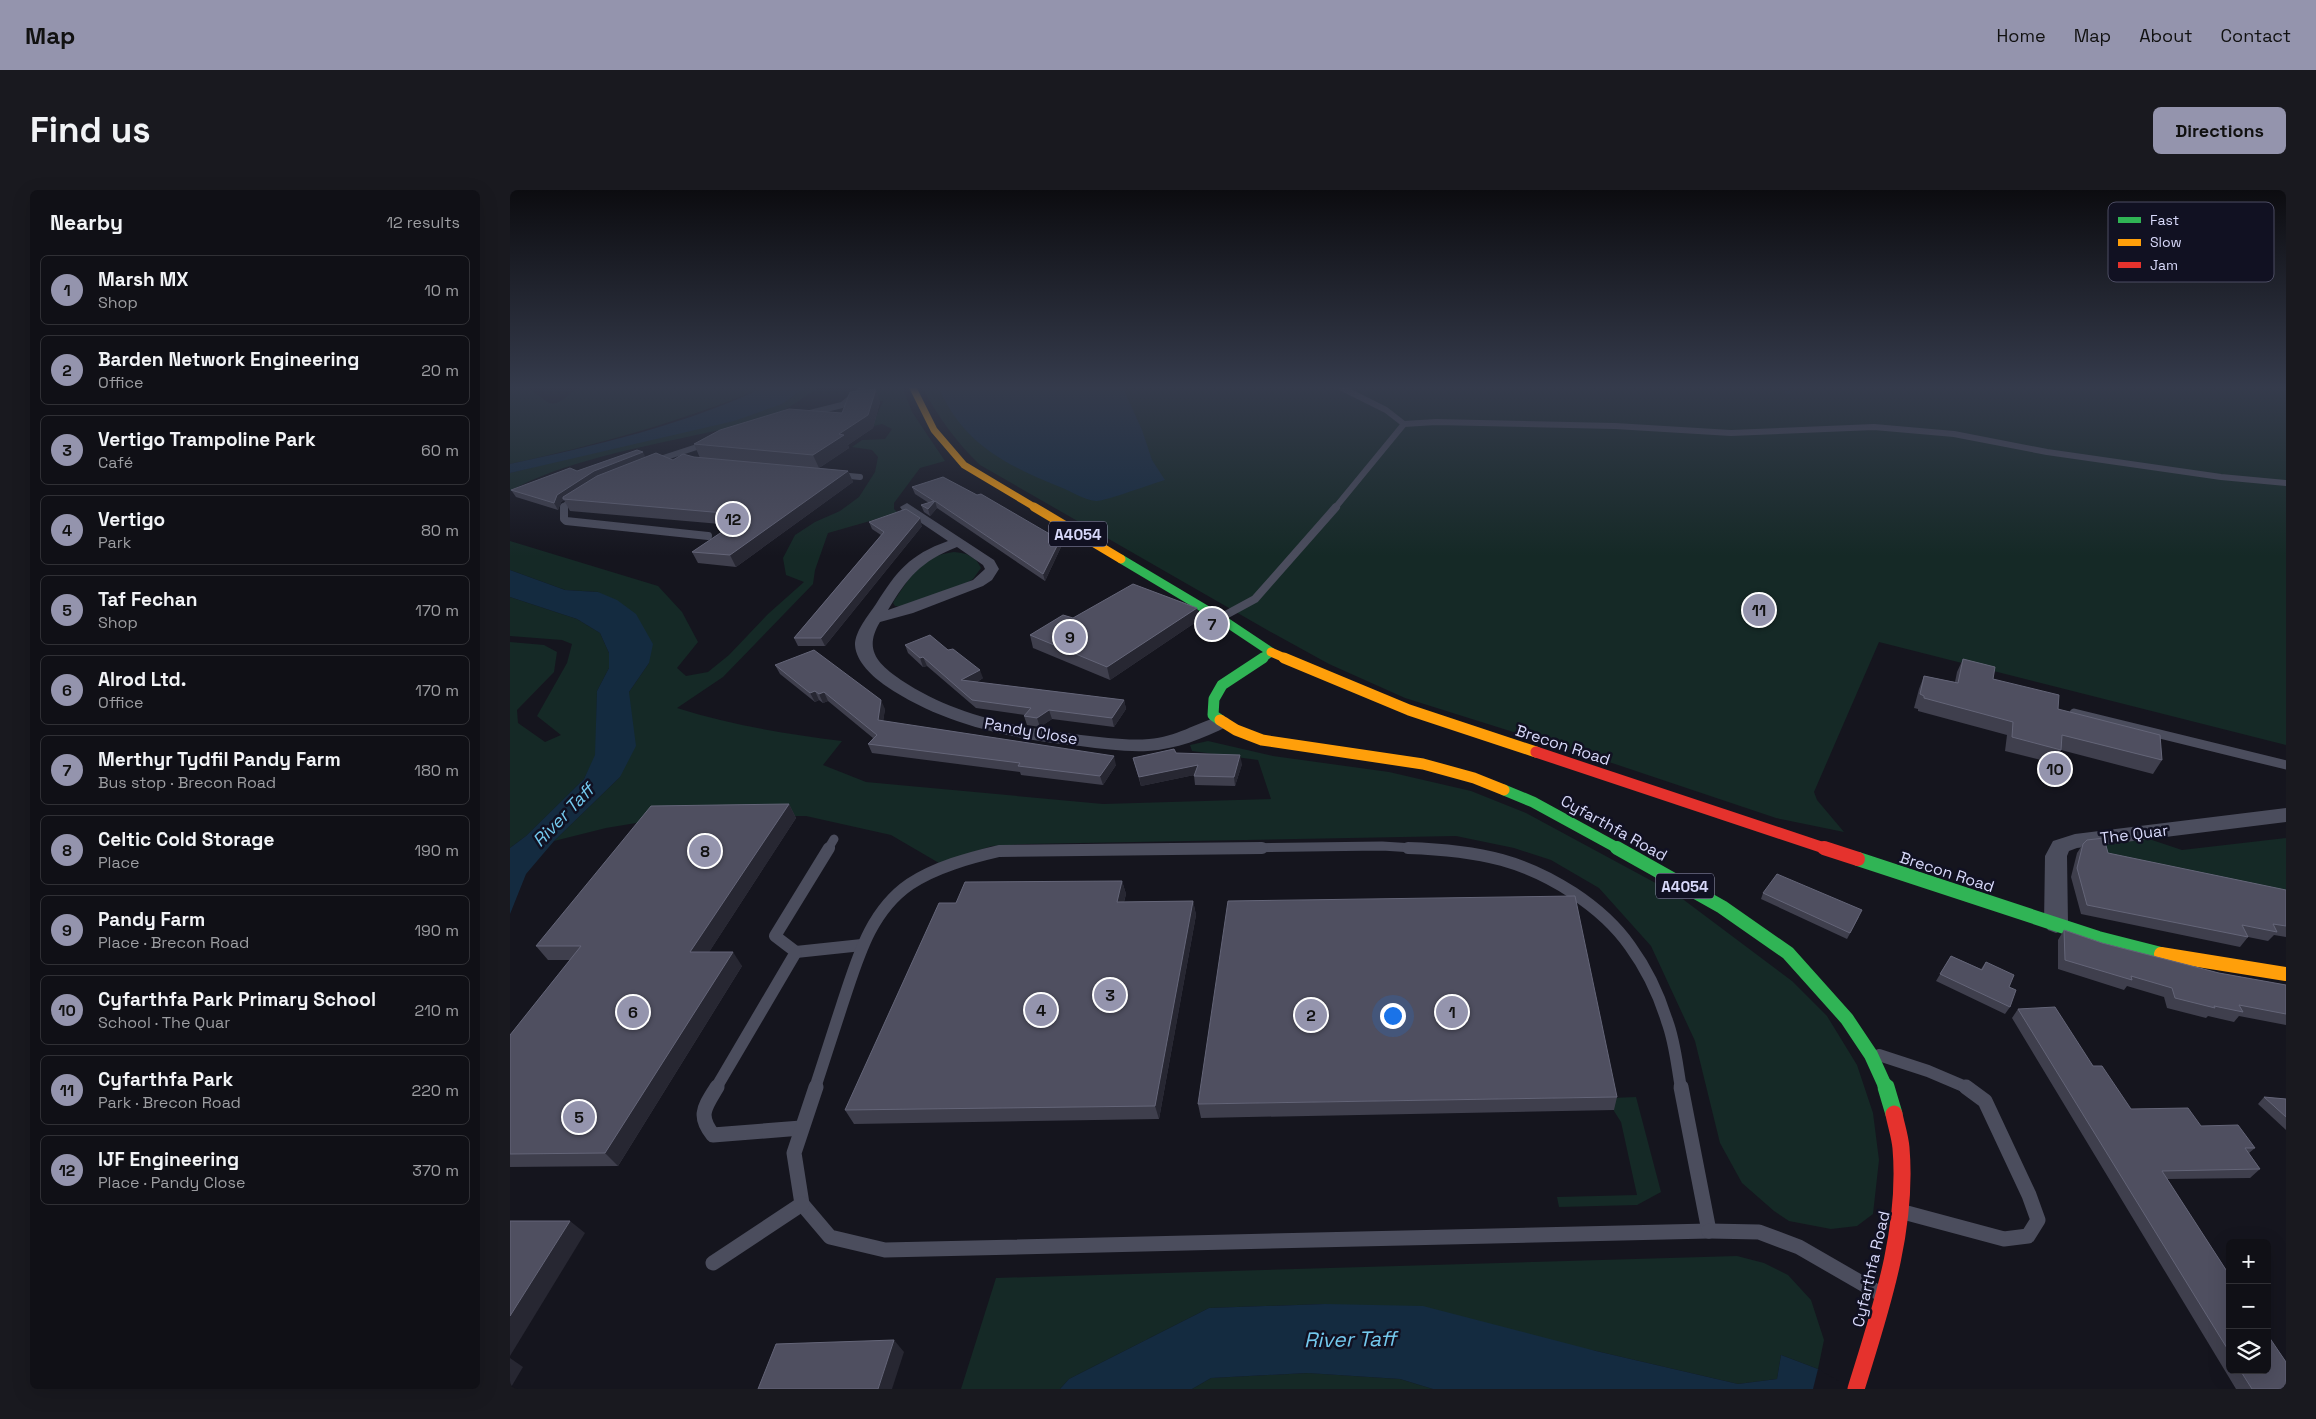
<!DOCTYPE html>
<meta charset="utf-8">
<style>
:root{--surface:#101016;--page:#19191f;--text:#f1f3f6;--muted:#9c9da1;--line:#303035;--accent:#9494ad}
body{margin:0;font-family:"Space Grotesk",sans-serif;background:var(--page);color:var(--text)}
.controls{position:absolute;right:15px;bottom:15px;display:grid;overflow:hidden;border-radius:8px;box-shadow:0 5px 20px #0002}
.controls button{width:45px;height:45px;display:grid;place-items:center;padding:0;border:0;border-bottom:1px solid var(--line);background:var(--surface);color:var(--text);font:25px sans-serif}
.you{position:absolute;left:882px;top:825px;width:18px;height:18px;margin:-12px;border:4px solid #fff;border-radius:50%;background:#1a73e8;box-shadow:0 0 0 8px #1a73e833}
.badge{display:grid;place-items:center;width:32px;height:32px;border-radius:50%;background:var(--accent);color:#111;font-size:16px;font-weight:700}
.pin{position:absolute;translate:-50% -50%;border:2px solid #fff;box-shadow:0 1px 5px #0006}
.list{margin:0;padding:0;list-style:none}
h2{display:flex;justify-content:space-between;align-items:center;height:65px;margin:0;padding:0 20px;font-size:21px}
h2 small{font-size:16px;font-weight:400;color:var(--muted)}
.list li{display:grid;grid-template-columns:32px 1fr auto;gap:15px;align-items:center;box-sizing:border-box;height:70px;margin:0 10px 10px;padding:0 10px;border:1px solid var(--line);border-radius:8px}
.list b{display:block;font-size:19px;white-space:nowrap}
.list p{margin:0;font-size:16px;white-space:nowrap;color:var(--muted)}
.list em{font-size:16px;font-style:normal;color:var(--muted)}
.icon{flex:none;width:28px;height:28px;fill:none;stroke:currentColor;stroke-width:2;stroke-linecap:round;stroke-linejoin:round}
.map{position:relative;flex:none;width:1776px;height:1199px;overflow:hidden;border-radius:8px}
header{display:flex;align-items:center;gap:30px;box-sizing:border-box;height:70px;padding:0 25px;background:var(--accent);color:#111}
header strong{font-size:24px}
nav{display:flex;gap:28px;margin-inline-start:auto;font-size:18px}
.intro{display:flex;align-items:center;justify-content:space-between;box-sizing:border-box;height:120px;padding:0 30px}
h1{margin:0;font-size:35px}
.button{padding:12px 22px;border-radius:8px;background:var(--accent);color:#111;font-size:18px;font-weight:700}
main{display:flex;gap:30px;padding:0 30px}
aside{flex:1;background:var(--surface);border-radius:8px;box-shadow:0 5px 20px #0002}
.map>svg:first-child{display:block}
</style>
<header>
<strong>Map</strong>
<nav><a>Home</a><a>Map</a><a>About</a><a>Contact</a></nav>
</header>
<div class="intro"><h1>Find us</h1><a class="button">Directions</a></div>
<main>
<aside>
<h2>Nearby<small>12 results</small></h2>
<ul class="list">
<li><span class="badge">1</span><div><b>Marsh MX</b><p>Shop</p></div><em>10 m</em></li>
<li><span class="badge">2</span><div><b>Barden Network Engineering</b><p>Office</p></div><em>20 m</em></li>
<li><span class="badge">3</span><div><b>Vertigo Trampoline Park</b><p>Café</p></div><em>60 m</em></li>
<li><span class="badge">4</span><div><b>Vertigo</b><p>Park</p></div><em>80 m</em></li>
<li><span class="badge">5</span><div><b>Taf Fechan</b><p>Shop</p></div><em>170 m</em></li>
<li><span class="badge">6</span><div><b>Alrod Ltd.</b><p>Office</p></div><em>170 m</em></li>
<li><span class="badge">7</span><div><b>Merthyr Tydfil Pandy Farm</b><p>Bus stop · Brecon Road</p></div><em>180 m</em></li>
<li><span class="badge">8</span><div><b>Celtic Cold Storage</b><p>Place</p></div><em>190 m</em></li>
<li><span class="badge">9</span><div><b>Pandy Farm</b><p>Place · Brecon Road</p></div><em>190 m</em></li>
<li><span class="badge">10</span><div><b>Cyfarthfa Park Primary School</b><p>School · The Quar</p></div><em>210 m</em></li>
<li><span class="badge">11</span><div><b>Cyfarthfa Park</b><p>Park · Brecon Road</p></div><em>220 m</em></li>
<li><span class="badge">12</span><div><b>IJF Engineering</b><p>Place · Pandy Close</p></div><em>370 m</em></li>
</ul>
</aside>
<div class="map">
<svg width="1776" height="1199" viewBox="0 0 1776 1199">
<rect width="100%" height="100%" fill="#15151e"/>
<!-- green -->
<g fill="#152926">
<path d="M0,198C6,198 14,196 20,199C28,203 36,216 46,213C58,209 60,201 69,198H252C171,232 86,255 0,274Z"/>
<path d="M295,198H309C296,205 284,215 271,222C249,233 210,240 186,245C127,258 52,272 0,301V283L272,214Z"/>
<path d="M358,198H393L402,222L435,271L410,278L384,313V319L388,323L318,343L305,380L303,394L213,487L167,518C221,535 275,544 332,551L313,575L356,592L593,614L761,609L748,570L682,561L680,555L698,551L763,566L879,582L961,601L1016,623L1166,704L1282,791L1317,826L1347,875L1363,923L1369,970L1363,1024L1347,1036L1321,1039L1279,1031L1264,1021L1232,993L1210,953L1185,851L1141,756L1089,698L1041,670L1004,658L946,646L516,654L482,656L429,673L381,645L296,626H168L96,638L44,651L110,587L119,502L139,473L88,402L55,400L0,380V351L148,396L172,422L188,452L167,478L176,486L198,482L219,465L258,424L294,392L276,385L273,368L285,345L305,332L330,321L349,307L365,282L368,267L362,260L342,257L352,250L375,249L382,239L372,234L352,239L354,234L366,227L373,211L343,213Z"/>
<path d="M413,198H1776V555L1369,452L1304,602L1307,610L1334,642L1266,628L1105,574L895,508L819,474L759,441L470,275C447,253 427,226 413,198Z"/>
<path d="M444,362C456,363 466,366 471,378L463,389L455,394L393,417L385,416L383,413L384,411C402,385 410,366 444,362Z"/>
<path d="M0,407L67,429L90,443L99,463V478L87,501L86,565L74,589L16,646L0,658V452L34,455L47,462L44,482L7,520L8,533L35,552L51,545L27,526L57,473L62,454L52,450L0,446Z"/>
<path d="M1633,647L1672,660L1776,648V704L1590,665L1587,653Z"/>
<path d="M1126,907L1151,1002L1127,1015L1049,1017L1047,1007L1127,1005L1111,932L1104,921L1101,908Z"/>
<path d="M1227,1066L1254,1073L1278,1085L1301,1110L1314,1150L1308,1179L1271,1165L1267,1189L1228,1194L1086,1161L815,1114L699,1118L559,1189L550,1199H451L486,1088Z"/>
<path d="M798,1183L890,1189L923,1199H682L701,1188Z"/>
</g>
<!-- water -->
<g fill="#142b40">
<path d="M252,198H295L272,214L224,231L0,283V274C84,256 174,235 252,198Z"/>
<path d="M429,198H613L632,240L642,270L655,290C644,293 593,312 586,311C574,310 561,301 550,297C496,275 453,254 429,198Z"/>
<path d="M0,380L55,400L88,402L107,410L126,424L143,454L139,473L119,502L126,556L110,587L44,651L16,684L0,724V658L16,646L74,589L85,565L87,501L99,478V463L90,443L67,429L0,407Z"/>
<path d="M815,1114L913,1116L1086,1161L1228,1194L1267,1189L1271,1165L1308,1179L1336,1199H923L890,1189L797,1183L701,1188L682,1199H550L559,1189L699,1118Z"/>
</g>
<!-- pier -->
<path fill="#15151e" d="M1308,1179L1330,1192L1338,1199H1303Z"/>
<g fill="none" stroke-linecap="round" stroke-linejoin="round">
<!-- stream -->
<path stroke="#142b40" stroke-width="4.5" d="M1275,198L1278,202"/>
<!-- lane-far4 -->
<g stroke="#4b4d5d" stroke-width="6">
<path d="M296,224L332,215L353,198"/>
<path d="M894,234L926,232L1105,236L1221,243L1364,237L1444,244L1537,262L1711,287L1776,293"/>
<path d="M144,271L196,254"/>
<path d="M329,285L350,287"/>
<path d="M54,318V316L68,307"/>
<path d="M825,318L894,234L876,220L832,198"/>
</g>
<!-- lane-far3 -->
<g stroke="#4b4d5d" stroke-width="8">
<path d="M54,317V329L56,331L198,346"/>
<path d="M710,428L745,409L826,317"/>
</g>
<!-- lane-far2 -->
<g stroke="#4b4d5d" stroke-width="9">
<path d="M1564,523L1776,575"/>
<path d="M318,659L324,649"/>
<path d="M656,659L872,656L919,659"/>
</g>
<!-- lane-far1 -->
<g stroke="#4b4d5d" stroke-width="12">
<path d="M898,658C929,659 962,662 992,670C1039,683 1092,716 1120,756C1136,778 1149,805 1157,831C1165,852 1167,876 1171,898"/>
<path d="M286,762L352,755"/>
<path d="M1369,865L1418,881L1458,898"/>
<path d="M206,898L286,762L265,746L319,658"/>
<path d="M305,898C314,870 323,843 332,815C347,771 359,722 400,694C426,677 459,668 489,661L752,658"/>
</g>
<!-- lane -->
<g stroke="#4b4d5d" stroke-width="15">
<path d="M207,897C195,917 187,925 203,945L291,938"/>
<path d="M306,897L284,963L292,1014L320,1047L375,1060L1199,1041"/>
<path d="M1171,897L1199,1041"/>
<path d="M1397,1023L1494,1049L1518,1046L1528,1030L1519,1005L1475,911L1456,897"/>
<path d="M1199,1041L1249,1042L1289,1057L1367,1102"/>
<path d="M203,1073L292,1014"/>
</g>
<!-- street -->
<g fill="#4b4d5d" fill-rule="evenodd">
<path d="M397,313L484,370L489,379L482,390L473,396L403,423L370,432C353,460 368,474 391,490C445,526 509,538 571,545C593,547 617,551 639,549C666,547 686,533 711,526L718,528L720,532L718,536C693,549 666,559 638,561C616,562 593,559 570,556C503,549 433,535 376,496C363,487 346,472 345,455C345,441 358,426 366,414C387,381 399,365 438,351L392,320L390,317ZM447,357L473,375L475,379L463,390L378,420C397,388 411,371 447,357Z"/>
<path d="M1776,618V632L1567,658L1559,661L1557,666L1558,734L1554,740L1546,743L1538,740L1534,734L1535,666L1543,651L1565,644Z"/>
</g>
<!-- fast-far3 -->
<path stroke="#30b455" stroke-width="9" d="M611,369L710,428L761,462L751,469"/>
<!-- fast-far2 -->
<g stroke="#30b455" stroke-width="11">
<path d="M710,530L703,525L704,509L712,495L753,468"/>
<path d="M994,600L1023,612L1109,659"/>
</g>
<!-- fast-far1 -->
<g stroke="#30b455" stroke-width="14">
<path d="M1107,658L1212,717L1278,763L1337,829L1361,865L1376,898"/>
<path d="M1348,669L1588,748L1651,764"/>
</g>
<!-- fast -->
<path stroke="#30b455" stroke-width="17" d="M1376,897L1384,924"/>
<!-- slow-far3 -->
<path stroke="#ff9f0a" stroke-width="7" d="M403,198L424,240L454,275L526,318"/>
<!-- slow-far2 -->
<g stroke="#ff9f0a" stroke-width="9">
<path d="M524,317L611,369"/>
<path d="M761,462L777,469"/>
</g>
<!-- slow-far1 -->
<g stroke="#ff9f0a" stroke-width="11">
<path d="M774,468L899,520L1026,562"/>
<path d="M710,530L726,540L752,550L913,574L964,588L994,600"/>
</g>
<!-- slow -->
<path stroke="#ff9f0a" stroke-width="14" d="M1651,764L1776,784"/>
<!-- jam-far2 -->
<path stroke="#e5322d" stroke-width="11" d="M1026,562L1317,659"/>
<!-- jam-far1 -->
<path stroke="#e5322d" stroke-width="14" d="M1314,658L1348,669"/>
<!-- jam -->
<path stroke="#e5322d" stroke-width="17" d="M1346,1199C1370,1121 1398,1041 1391,958C1390,946 1386,935 1384,924"/>
</g>
<!-- wall -->
<g fill="#3f3f4d">
<path d="M370,212L363,238L338,255L339,258L309,278L338,281L343,292L226,377L188,373L182,362L222,335L60,321L54,310L51,312L48,320L6,307L1,300L67,281L136,267L163,270L184,267L190,268L184,254L332,223Z"/>
<path d="M402,297L551,357L535,391L427,318L420,326L414,322L411,315L419,313L405,304Z"/>
<path d="M359,332L412,336L315,456H288L284,448L371,345L362,339Z"/>
<path d="M687,418L689,430L600,490L523,458L520,445L563,428Z"/>
<path d="M395,455L438,460L473,488L467,492L614,510L616,519L604,537L542,529L530,537L517,535L514,526L515,525L466,518L417,476L413,477L398,463Z"/>
<path d="M1453,469L1483,489L1548,519L1652,570L1643,584L1551,560L1543,573L1495,561L1497,545L1408,521V519L1404,518L1409,499L1414,486L1445,492L1447,482Z"/>
<path d="M265,475L375,519L373,531L606,575L593,595L511,585L510,582L362,563L358,554L363,548L318,511L313,513L309,510L305,512L270,484Z"/>
<path d="M666,563L732,574L725,596L685,595L684,585L631,596L623,568Z"/>
<path d="M279,614L286,628L199,762L232,776L108,976L0,977V845L60,770H38L26,756Z"/>
<path d="M1573,654L1598,663L1776,700V747L1764,745L1758,751L1738,747L1730,757L1571,724L1561,687L1567,663Z"/>
<path d="M612,691L616,704L614,712L683,711L686,725L649,929L344,934L335,920L446,713Z"/>
<path d="M1253,703L1349,727L1337,749L1251,709Z"/>
<path d="M1554,740L1592,753L1709,783L1776,795V835L1729,826L1724,832L1698,826L1696,828L1657,818L1654,807L1617,796L1614,800L1548,779V750Z"/>
<path d="M1441,766L1471,779L1476,772L1499,797L1500,817L1495,824L1426,791Z"/>
<path d="M1508,819L1583,876L1621,919L1691,936L1745,958L1739,963L1750,979L1740,988L1657,989L1720,1086V1180H1757L1776,1199H1726L1502,828Z"/>
<path d="M1107,907L1104,920L691,928L688,914Z"/>
<path d="M1754,907L1776,909V940L1748,914Z"/>
</g>
<!-- shaded-wall -->
<g fill="#272732">
<path d="M366,199L370,212L363,238L338,255L339,258L309,278L303,265L329,244Z"/>
<path d="M133,262L136,268L53,309L54,310L51,312L48,320L44,313L47,305L84,281Z"/>
<path d="M338,281L343,292L226,377L220,365Z"/>
<path d="M425,311L427,318L420,326L418,319Z"/>
<path d="M410,328L412,336L315,456L311,448Z"/>
<path d="M550,350L551,357L535,391L533,384Z"/>
<path d="M687,418L689,430L600,490L597,477Z"/>
<path d="M413,467L417,476L413,477L410,468Z"/>
<path d="M470,480L473,488L455,499L451,490Z"/>
<path d="M305,501L309,510L305,512L300,503Z"/>
<path d="M314,502L318,511L313,513L309,504Z"/>
<path d="M371,510L375,519L372,539L368,530Z"/>
<path d="M614,510L616,519L604,537L602,528Z"/>
<path d="M539,520L542,529L530,537L527,528Z"/>
<path d="M730,565L732,574L725,596L724,587Z"/>
<path d="M604,566L606,575L593,595L590,586Z"/>
<path d="M688,575L689,584L631,596L629,587Z"/>
<path d="M279,614L286,628L190,776L180,762Z"/>
<path d="M612,691L616,704L610,726L607,712Z"/>
<path d="M683,711L686,725L649,929L645,916Z"/>
<path d="M223,762L232,776L108,976L95,963Z"/>
<path d="M60,1031L75,1043L0,1166V1126Z"/>
<path d="M384,1150L394,1162L382,1199H368Z"/>
<path d="M0,1168L13,1177L0,1199Z"/>
</g>
<!-- building -->
<g fill="#4f4f60" stroke="#646578">
<path d="M366,199L358,225L329,244L334,245L303,265L184,254L210,240L279,219L332,223L340,202Z"/>
<path d="M127,260L133,262L84,281L47,305L44,313L1,300L60,278L67,281Z"/>
<path d="M146,263L163,270L173,264L184,267L338,281L220,365L182,362L237,325L53,309V307L87,286Z"/>
<path d="M433,287L467,305L471,304L550,350L533,384L425,311L418,319L411,315L424,311L402,297Z"/>
<path d="M396,319L410,328L311,448H284L374,342L359,332Z"/>
<path d="M623,394L687,418L597,477L520,445L553,425L563,428Z"/>
<path d="M420,445L438,460L443,459L470,480L451,490L614,510L602,528L539,520L527,528L514,526L521,518L462,510L413,467L410,468L395,455Z"/>
<path d="M304,460L371,510L368,530L604,566L590,586L508,576L510,573L358,554L367,545L314,502L309,504L305,501L300,503L265,475Z"/>
<path d="M1453,469L1485,477L1483,489L1549,505L1548,519L1650,545L1652,570L1552,545L1551,560L1502,547L1503,532L1414,508V506L1410,504L1414,486L1448,493Z"/>
<path d="M664,559L666,563L730,565L724,587L684,586L688,575L629,587L623,568Z"/>
<path d="M279,614L180,762H223L95,963L0,964V845L71,756H26L141,616Z"/>
<path d="M1594,648L1598,663L1776,700V736L1763,734L1767,742L1732,735L1738,747L1577,715L1567,678L1573,654L1577,650Z"/>
<path d="M1267,684L1352,720L1340,743L1253,703Z"/>
<path d="M612,691L607,712L683,711L645,916L335,920L429,713H446L455,692Z"/>
<path d="M1065,706L1107,907L688,914L718,711Z"/>
<path d="M1554,740L1592,753L1709,783L1776,795V824L1729,815L1733,822L1704,816L1705,818L1665,808L1662,798L1621,786L1622,790L1555,770Z"/>
<path d="M1441,766L1472,780L1476,772L1504,785L1499,797L1506,800L1500,817L1430,784Z"/>
<path d="M1545,817L1583,876H1592L1621,919L1678,918L1691,936L1728,935L1745,958H1735L1750,979L1652,981L1720,1086V1163L1508,819Z"/>
<path d="M1754,907L1776,909V927Z"/>
<path d="M0,1031H60L0,1126Z"/>
<path d="M1757,1144L1776,1172V1199H1742L1730,1180H1757Z"/>
<path d="M384,1150L368,1199H248L266,1154Z"/>
</g>
<!-- sky -->
<linearGradient id="sky" x2="0" y2="1"><stop stop-color="#0c0c10"/><stop offset="0.54" stop-color="#353b4c"/><stop offset="1" stop-color="#353b4c" stop-opacity="0"/></linearGradient>
<rect width="1776" height="366" fill="url(#sky)"/>
<g text-anchor="middle" dominant-baseline="central" stroke-width="5" stroke-linejoin="round" paint-order="stroke">
<!-- shield labels -->
<g fill="#112" stroke="#9c9db9" stroke-width="1">
<rect x="539" y="331.5" width="58" height="25" rx="4"/>
<rect x="1146" y="683.5" width="58" height="25" rx="4"/>
</g>
<g font-size="15" font-weight="bold" fill="#d8d9fa">
<text x="568" y="344">A4054</text>
<text x="1175" y="696">A4054</text>
</g>
<!-- street labels -->
<g font-size="16" fill="#d8d9fa" stroke="#112">
<text transform="translate(521 541) rotate(10)">Pandy Close</text>
<text transform="translate(1053 555) rotate(18)">Brecon Road</text>
<text transform="translate(1104 638) rotate(29)">Cyfarthfa Road</text>
<text transform="translate(1624 644) rotate(-7)">The Quar</text>
<text transform="translate(1437 682) rotate(18)">Brecon Road</text>
<text transform="translate(1361 1079) rotate(-77)">Cyfarthfa Road</text>
</g>
<!-- water labels -->
<g font-size="18" font-style="italic" fill="#73c8ed" stroke="#112">
<text transform="translate(53 625) rotate(-46)">River Taff</text>
</g>
<!-- near-water labels -->
<g font-size="21" font-style="italic" fill="#73c8ed" stroke="#112">
<text transform="translate(840 1149) rotate(-1)">River Taff</text>
</g>
</g>
<!-- legend -->
<rect x="1598" y="12" width="166" height="80" rx="8" fill="#112" stroke="#4d4d63" stroke-width="1"/>
<rect x="1608" y="27" width="23" height="6" fill="#30b455"/>
<rect x="1608" y="49" width="23" height="7" fill="#ff9f0a"/>
<rect x="1608" y="72" width="23" height="6" fill="#e5322d"/>
<g font-size="14" fill="#d8d9fa">
<text x="1640" y="35">Fast</text>
<text x="1640" y="57">Slow</text>
<text x="1640" y="80">Jam</text>
</g>
</svg>
<div class="controls">
<button>+</button>
<button>−</button>
<button><svg class="icon" aria-label="layers" viewBox="0 0 24 24"><path d="M12 4l9 5-9 5-9-5zM3 14l9 5 9-5"/></svg></button>
</div>
<div class="you"></div>
<div class="pin badge" style="left:942px;top:822px">1</div>
<div class="pin badge" style="left:801px;top:825px">2</div>
<div class="pin badge" style="left:600px;top:805px">3</div>
<div class="pin badge" style="left:531px;top:820px">4</div>
<div class="pin badge" style="left:69px;top:927px">5</div>
<div class="pin badge" style="left:123px;top:822px">6</div>
<div class="pin badge" style="left:702px;top:434px">7</div>
<div class="pin badge" style="left:195px;top:661px">8</div>
<div class="pin badge" style="left:560px;top:447px">9</div>
<div class="pin badge" style="left:1545px;top:579px">10</div>
<div class="pin badge" style="left:1249px;top:420px">11</div>
<div class="pin badge" style="left:223px;top:329px">12</div>
</div>
</main>
